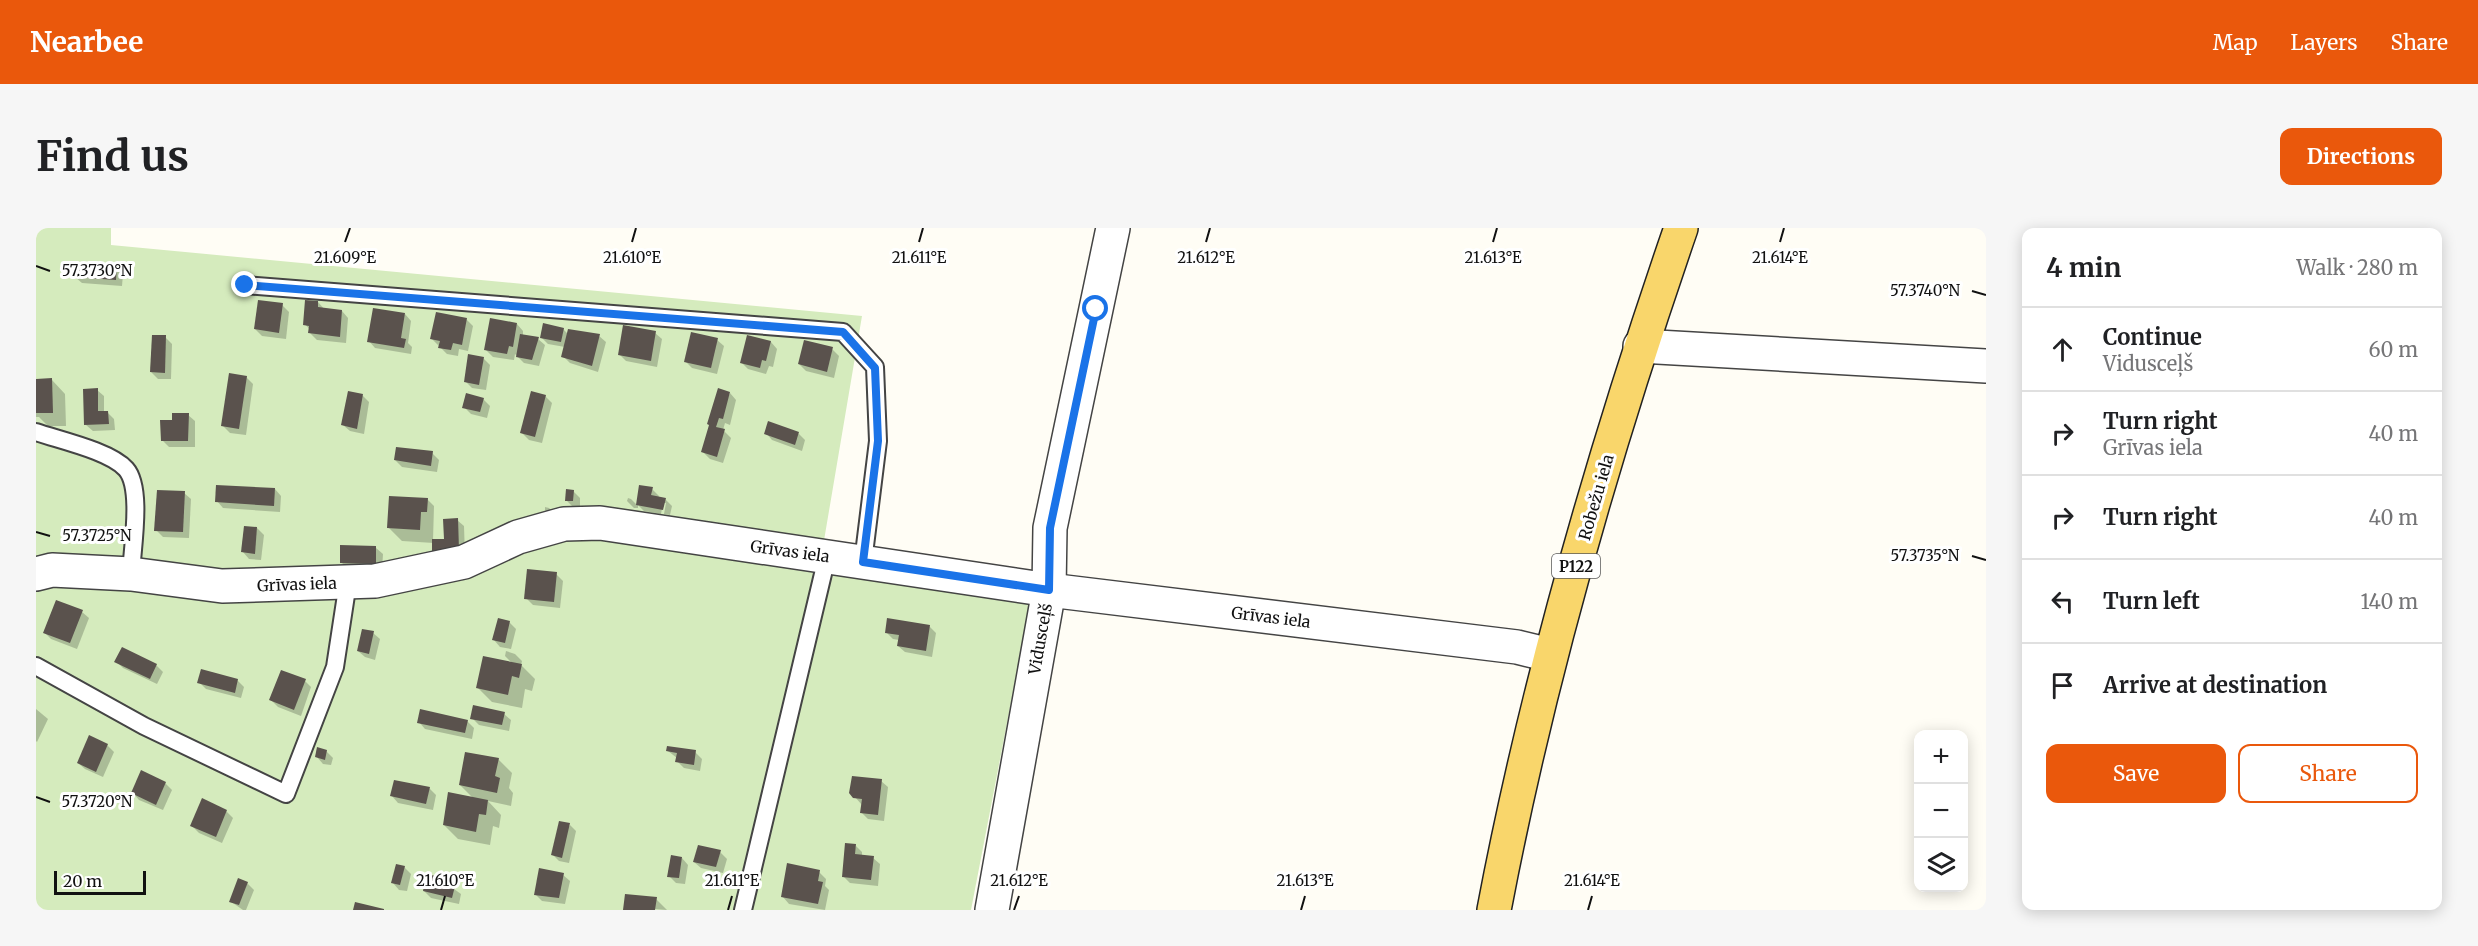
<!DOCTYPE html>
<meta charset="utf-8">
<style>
:root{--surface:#fff;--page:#f6f6f6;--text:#202124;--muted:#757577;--line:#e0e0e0;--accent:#ea580c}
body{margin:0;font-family:Merriweather,serif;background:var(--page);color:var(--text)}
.controls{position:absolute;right:18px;bottom:18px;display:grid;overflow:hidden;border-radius:12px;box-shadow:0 3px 15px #0003}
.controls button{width:54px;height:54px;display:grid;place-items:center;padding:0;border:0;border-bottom:2px solid var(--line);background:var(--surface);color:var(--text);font:30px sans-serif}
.scale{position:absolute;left:18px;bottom:15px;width:92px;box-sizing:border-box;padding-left:6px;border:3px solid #111;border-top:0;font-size:16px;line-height:21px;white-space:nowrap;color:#111;-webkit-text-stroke:4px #fff;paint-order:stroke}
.stop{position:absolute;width:18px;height:18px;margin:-14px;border:4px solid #1a73e8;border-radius:50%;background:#fff}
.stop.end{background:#1a73e8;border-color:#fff;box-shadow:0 2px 6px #0008}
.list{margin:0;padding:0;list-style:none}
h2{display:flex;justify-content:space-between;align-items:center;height:78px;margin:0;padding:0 24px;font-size:26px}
h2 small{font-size:20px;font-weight:400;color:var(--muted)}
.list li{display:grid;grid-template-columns:39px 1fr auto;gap:18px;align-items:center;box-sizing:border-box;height:84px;padding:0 24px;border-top:2px solid var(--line)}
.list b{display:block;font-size:22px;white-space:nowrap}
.list p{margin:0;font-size:20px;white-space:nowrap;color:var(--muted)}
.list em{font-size:20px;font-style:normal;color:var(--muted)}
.actions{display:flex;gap:12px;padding:18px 24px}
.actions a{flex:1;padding:14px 0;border:2px solid var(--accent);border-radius:12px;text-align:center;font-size:21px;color:var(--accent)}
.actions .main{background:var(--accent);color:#fff}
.icon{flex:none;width:33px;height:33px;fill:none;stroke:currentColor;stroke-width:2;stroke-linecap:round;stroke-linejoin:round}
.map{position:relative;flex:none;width:1950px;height:682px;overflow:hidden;border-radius:12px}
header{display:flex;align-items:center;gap:36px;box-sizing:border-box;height:84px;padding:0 30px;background:var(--accent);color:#fff}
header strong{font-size:28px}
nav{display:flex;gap:33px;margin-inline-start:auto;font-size:21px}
.intro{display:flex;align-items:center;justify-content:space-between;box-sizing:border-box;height:144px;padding:0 36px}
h1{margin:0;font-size:42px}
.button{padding:15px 27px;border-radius:12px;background:var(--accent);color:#fff;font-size:21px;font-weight:700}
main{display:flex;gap:36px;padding:0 36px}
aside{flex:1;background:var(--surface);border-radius:12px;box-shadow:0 3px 15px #0003}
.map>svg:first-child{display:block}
</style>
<header>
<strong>Nearbee</strong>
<nav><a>Map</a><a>Layers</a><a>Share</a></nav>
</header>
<div class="intro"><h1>Find us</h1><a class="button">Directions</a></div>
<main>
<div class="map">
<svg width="1950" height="682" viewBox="0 0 1950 682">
<rect width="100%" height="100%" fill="#fffdf5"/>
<!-- green -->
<path fill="#d5ebbd" d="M0,0H75V17L826,88L783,342L996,365L935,682H0Z"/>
<!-- shadow -->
<g fill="#0003">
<path d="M80,39L87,46L86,58L46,55L39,49Z"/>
<path d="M282,74L289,82L306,83L312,90L310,115L281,112L274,105V102L269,96Z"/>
<path d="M246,77L253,84L250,111L226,108L219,101Z"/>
<path d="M369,86L375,93L372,115L376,119L375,126L339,120L333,113Z"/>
<path d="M430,91L437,98L432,123L423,121L422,128L411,126L396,111Z"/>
<path d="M481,96L487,103V108L502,111L509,117L503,138L488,135L479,126L478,132L457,129L450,122Z"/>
<path d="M527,101L532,106L563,108L570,114L562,144L534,135L527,128L529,119L512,116L505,109Z"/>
<path d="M619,105L626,111L621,139L590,133L583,126Z"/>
<path d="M129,109L136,116L135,151H122L115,144Z"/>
<path d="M712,109L735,114L741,121L737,139L733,138L730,146L712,141L706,135Z"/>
<path d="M681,112L688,118L681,146L656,140L650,134Z"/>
<path d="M796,121L803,128L798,150L770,143L763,136Z"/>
<path d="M447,130L454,137L450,162L436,160L429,153Z"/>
<path d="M210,149L217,156L210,207L194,205L187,198Z"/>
<path d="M0,152H16L29,166L30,198H12L3,189H0Z"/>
<path d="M61,162L68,168V184H71L78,191L79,202L57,203L50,197Z"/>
<path d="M313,165L327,168L333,174L328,206L314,203L307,197Z"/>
<path d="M694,165L700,172L694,197L689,195L687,202L695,210L687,235L674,231L667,224Z"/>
<path d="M509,168L516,175L506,215L493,212L486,205Z"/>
<path d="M447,171L454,178L451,190L435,186L428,179Z"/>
<path d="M152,187L159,193V219H133L126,212L138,194Z"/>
<path d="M733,195L763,206L769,212L766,223L736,212L730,205Z"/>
<path d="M396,225L403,232L401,244L366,239L359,232Z"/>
<path d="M239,261L245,268L244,284L187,280L181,273Z"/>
<path d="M616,261L623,268L622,270L629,271L636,278L634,287L628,286L630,275H627L625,286L608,283L602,277V280H598L591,273L592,270L595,271L601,277Z"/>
<path d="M537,263L544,270V279H537L530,272Z"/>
<path d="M148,265L155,271L153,310L127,309L120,302Z"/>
<path d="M391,271L398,278L397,313H410L421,292L428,298L429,328L405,329L398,322V315L366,313L352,299Z"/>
<path d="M509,279L513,280L520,287L516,288L509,282Z"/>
<path d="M221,300L228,307L225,332L213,331L207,324Z"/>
<path d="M340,320L347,326L346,342L312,341L305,334Z"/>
<path d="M520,346L527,353L524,380L497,377L490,370Z"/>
<path d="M21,374L46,384L53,390L41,421L15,411L8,404Z"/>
<path d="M473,394L480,401L475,421L464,419L458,412Z"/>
<path d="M893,398L900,405L896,429L869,424L862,418L863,412L857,411L851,405Z"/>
<path d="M337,405L344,411L339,432L329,429L322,423Z"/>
<path d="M470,423L479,426L486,433L485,437L499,451L496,463L489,461L486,480L456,474L442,460L477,436L469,428Z"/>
<path d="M80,433L120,437L127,444L121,456L87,440Z"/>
<path d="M201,452L208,459L205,470L170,461L163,454Z"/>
<path d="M269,453L275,459L265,488L242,479L235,472Z"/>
<path d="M0,481L12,491L1,514L0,513Z"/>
<path d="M468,486L475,492L473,503L443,497L436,490Z"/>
<path d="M431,493L438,500L436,511L389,501L383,494Z"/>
<path d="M71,517L78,524L67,549L49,541L42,535Z"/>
<path d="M290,523L297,530L295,537L287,536L281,529Z"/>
<path d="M632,523L659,524L666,531L664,543L648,540L641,533V530Z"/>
<path d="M462,531L476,545L473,560L477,565L475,578L452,573L465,587L463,600L457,598L454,617L422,611L408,597L438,571L424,557Z"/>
<path d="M845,553L852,559L848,593L832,591L825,584L826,577L819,569Z"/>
<path d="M129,555L136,562L127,582L103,572L97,565Z"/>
<path d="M393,560L400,567L397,582L362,575L356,568Z"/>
<path d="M190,583L197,590L186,615L163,605L156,598Z"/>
<path d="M534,597L540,603L533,635L523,633L516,626Z"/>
<path d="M820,618L826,624V629L837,630L844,636L842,658L814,655L807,648Z"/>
<path d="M684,624L691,631L687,645L665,640L658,634Z"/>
<path d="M646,630L652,637L649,656L640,655L633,648Z"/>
<path d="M368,639L375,646L371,663L363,662L357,655Z"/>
<path d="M783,644L790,651L789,658L793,662L789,682L753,676L747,669Z"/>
<path d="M527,647L534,653L529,676L506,673L499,666Z"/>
<path d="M404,651L425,666L423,676L395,670L388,663Z"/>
<path d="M211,655L218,662L210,682H207L194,673Z"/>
<path d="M620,671L631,682L618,681Z"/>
</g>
<!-- building -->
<g fill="#5a524d">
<path d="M39,35L81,38L80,52L38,49Z"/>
<path d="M222,72L247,75L243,105L218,101Z"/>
<path d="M269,72L282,73V79L306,82L304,109L272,105L273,98L267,97Z"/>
<path d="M337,80L369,85L365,110L370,111L368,120L331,114Z"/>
<path d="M400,84L431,90L426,117L417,115L415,122L402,120L404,113L394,111Z"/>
<path d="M454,90L481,95L477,119L473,118L471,126L448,122Z"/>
<path d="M507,95L528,100L525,114L504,110Z"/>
<path d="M587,97L620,103L615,133L582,127Z"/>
<path d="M532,101L564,106L556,138L525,129Z"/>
<path d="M655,104L682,110L675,140L648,134Z"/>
<path d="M484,106L503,109L496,132L480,129Z"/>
<path d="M116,107H130L129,145L114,144Z"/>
<path d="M711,107L735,113L730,133L726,132L724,140L704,135Z"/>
<path d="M768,112L797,119L791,144L762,136Z"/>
<path d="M432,126L448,129L443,157L428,154Z"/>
<path d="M193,145L211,148L203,201L185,198Z"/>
<path d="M16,150L17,185H0V151Z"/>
<path d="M62,160V183H72L73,196L48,197L47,161Z"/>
<path d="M682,160L694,164L687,191L683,190L680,199L689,201L681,229L665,224L673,197L671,196Z"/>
<path d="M312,163L327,166L321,201L305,197Z"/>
<path d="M495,163L510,167L499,209L484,205Z"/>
<path d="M430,165L448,170L444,184L426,180Z"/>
<path d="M136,185H153L152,213H125L124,192H136Z"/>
<path d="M732,193L763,204L759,217L728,206Z"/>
<path d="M360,219L397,223L395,238L358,232Z"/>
<path d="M180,257L239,260L238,278L179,274Z"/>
<path d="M603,257L617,259L615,267L630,270L627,282L600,277Z"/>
<path d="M530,261L538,262L537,273H529Z"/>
<path d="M121,262L149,263L147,304L118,303Z"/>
<path d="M353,268L392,270L391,284H385L384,302L351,300Z"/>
<path d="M422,290L423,322L396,323V311H408L407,291Z"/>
<path d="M208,298L221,299L219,326L205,324Z"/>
<path d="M304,317L340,318V336L304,335Z"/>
<path d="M491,341L521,344L518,374L488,371Z"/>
<path d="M20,372L47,382L34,415L7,405Z"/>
<path d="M462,390L474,393L469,415L456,412Z"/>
<path d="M851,390L894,397L890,423L861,418L863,407L849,405Z"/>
<path d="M326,401L338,403L333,426L321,423Z"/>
<path d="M86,419L121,436L114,451L78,434Z"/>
<path d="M447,428L486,436L483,450L476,448L472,467L440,460Z"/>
<path d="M165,441L202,451L199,465L161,455Z"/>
<path d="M245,442L270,451L258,482L233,472Z"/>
<path d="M437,477L469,484L466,497L434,491Z"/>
<path d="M384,481L432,492L429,505L381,495Z"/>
<path d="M53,507L72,516L60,544L41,535Z"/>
<path d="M631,518L660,522L658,537L639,534L641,525L630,523Z"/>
<path d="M281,519L291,522L289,532L279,529Z"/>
<path d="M429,524L463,530L459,548L464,550L461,565L423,557Z"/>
<path d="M105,542L130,554L120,577L95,565Z"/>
<path d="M816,548L846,551L842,587L824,585L826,571L817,570L813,565Z"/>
<path d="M358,552L394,559L390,576L354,568Z"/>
<path d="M412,564L452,572L450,587L443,586L440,604L407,597Z"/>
<path d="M166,570L191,582L180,609L154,598Z"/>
<path d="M523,593L534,595L526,630L515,627Z"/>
<path d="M809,615L820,616L819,626L838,628L835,652L806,649Z"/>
<path d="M662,617L685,622L680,639L657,634Z"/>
<path d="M635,627L646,629L643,650L631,649Z"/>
<path d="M751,635L784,642L782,653L787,654L782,676L745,669Z"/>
<path d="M360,636L369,638L364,657L355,655Z"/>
<path d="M503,640L528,645L523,670L498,667Z"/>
<path d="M390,646L405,649L404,654L419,658L416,670L387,663Z"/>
<path d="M202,650L212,654L203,677L193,674Z"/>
<path d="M589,666L621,669L619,682H587Z"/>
<path d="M319,674L348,681V682H317Z"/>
</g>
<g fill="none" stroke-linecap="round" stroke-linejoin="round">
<defs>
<g id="lane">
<path d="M209,57L807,104L839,139L842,213L827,334"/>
<path d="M0,204C23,212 74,223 90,241C107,260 96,321 95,346"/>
<path d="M0,438L108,498L250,566L299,439L312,354"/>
<path d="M707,682L791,329"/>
</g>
<g id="street">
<path d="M1604,118L1950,138"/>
<path d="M0,346L16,342L95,346L186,358L339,353L428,334L482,309L528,296L564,295L1013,362L1481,419L1514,427"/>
<path d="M956,682L1013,362L1014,300L1077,0"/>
</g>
<path id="primary" d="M1458,682C1502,450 1568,223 1645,0"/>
</defs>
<!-- lane casing -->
<use href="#lane" stroke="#444" stroke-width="20"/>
<!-- street casing -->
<use href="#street" stroke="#444" stroke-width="36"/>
<!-- primary casing -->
<use href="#primary" stroke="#222" stroke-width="36"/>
<!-- lane -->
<use href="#lane" stroke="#fff" stroke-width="16"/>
<!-- street -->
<use href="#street" stroke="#fff" stroke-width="33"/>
<!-- primary -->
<use href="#primary" stroke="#f9d66b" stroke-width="33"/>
</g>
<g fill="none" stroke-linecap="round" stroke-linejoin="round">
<!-- route -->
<path stroke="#1a73e8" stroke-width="8" d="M209,57L807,104L839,140L842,213L827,334L1013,362L1014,300L1060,81"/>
</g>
<!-- ticks -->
<path fill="none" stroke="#111" stroke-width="2" d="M309,14L314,0M596,14L600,0M883,14L887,0M1170,14L1174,0M1457,14L1461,0M1744,14L1748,0M0,38L14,43M1936,63L1950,67M0,304L14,308M1936,328L1950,332M0,569L14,574M405,682L409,668M692,682L696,668M978,682L983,668M1265,682L1269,668M1552,682L1556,668"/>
<g text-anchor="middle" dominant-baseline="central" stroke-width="6" stroke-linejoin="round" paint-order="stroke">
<!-- shield labels -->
<rect fill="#fff" stroke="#585858" stroke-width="1.5" x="1516" y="326" width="48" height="24" rx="4.5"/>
<g font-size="15" font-weight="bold" fill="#111">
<text x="1540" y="338">P122</text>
</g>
<!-- street labels -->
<g font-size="16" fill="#111" stroke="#fff">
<text transform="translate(1560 269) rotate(-74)">Robežu iela</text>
<text transform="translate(754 323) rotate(8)">Grīvas iela</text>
<text transform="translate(261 356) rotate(-2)">Grīvas iela</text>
<text transform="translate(1235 389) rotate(7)">Grīvas iela</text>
<text transform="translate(1004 411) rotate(-80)">Vidusceļš</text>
</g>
</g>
<g font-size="15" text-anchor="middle" fill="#111" stroke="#fff" stroke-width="6" stroke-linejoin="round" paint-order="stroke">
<text x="309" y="35">21.609°E</text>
<text x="596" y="35">21.610°E</text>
<text x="883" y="35">21.611°E</text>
<text x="1170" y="35">21.612°E</text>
<text x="1457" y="35">21.613°E</text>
<text x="1744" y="35">21.614°E</text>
<text x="61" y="48">57.3730°N</text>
<text x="1889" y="68">57.3740°N</text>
<text x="61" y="313">57.3725°N</text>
<text x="1889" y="333">57.3735°N</text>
<text x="61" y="579">57.3720°N</text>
<text x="983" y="658">21.612°E</text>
<text x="1556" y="658">21.614°E</text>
<text x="409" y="658">21.610°E</text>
<text x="696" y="658">21.611°E</text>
<text x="1269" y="658">21.613°E</text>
</g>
</svg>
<div class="controls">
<button>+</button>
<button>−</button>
<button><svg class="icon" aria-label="layers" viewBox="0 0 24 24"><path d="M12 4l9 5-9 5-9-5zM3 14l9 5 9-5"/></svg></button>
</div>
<div class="scale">20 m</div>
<div class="stop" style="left:1060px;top:81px"></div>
<div class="stop end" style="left:209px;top:57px"></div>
</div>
<aside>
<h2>4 min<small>Walk · 280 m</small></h2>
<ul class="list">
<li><svg class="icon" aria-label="ahead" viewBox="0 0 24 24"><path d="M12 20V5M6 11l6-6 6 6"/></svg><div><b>Continue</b><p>Vidusceļš</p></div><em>60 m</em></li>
<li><svg class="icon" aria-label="right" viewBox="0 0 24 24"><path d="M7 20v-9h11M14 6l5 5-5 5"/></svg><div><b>Turn right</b><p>Grīvas iela</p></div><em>40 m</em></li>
<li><svg class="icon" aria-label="right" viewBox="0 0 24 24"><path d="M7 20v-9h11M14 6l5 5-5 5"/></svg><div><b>Turn right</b></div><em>40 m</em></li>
<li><svg class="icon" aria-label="left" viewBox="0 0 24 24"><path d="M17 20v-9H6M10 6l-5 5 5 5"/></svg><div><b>Turn left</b></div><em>140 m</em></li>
<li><svg class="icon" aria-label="arrive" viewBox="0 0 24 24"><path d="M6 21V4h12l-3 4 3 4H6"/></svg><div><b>Arrive at destination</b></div></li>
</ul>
<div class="actions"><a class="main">Save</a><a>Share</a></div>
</aside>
</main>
